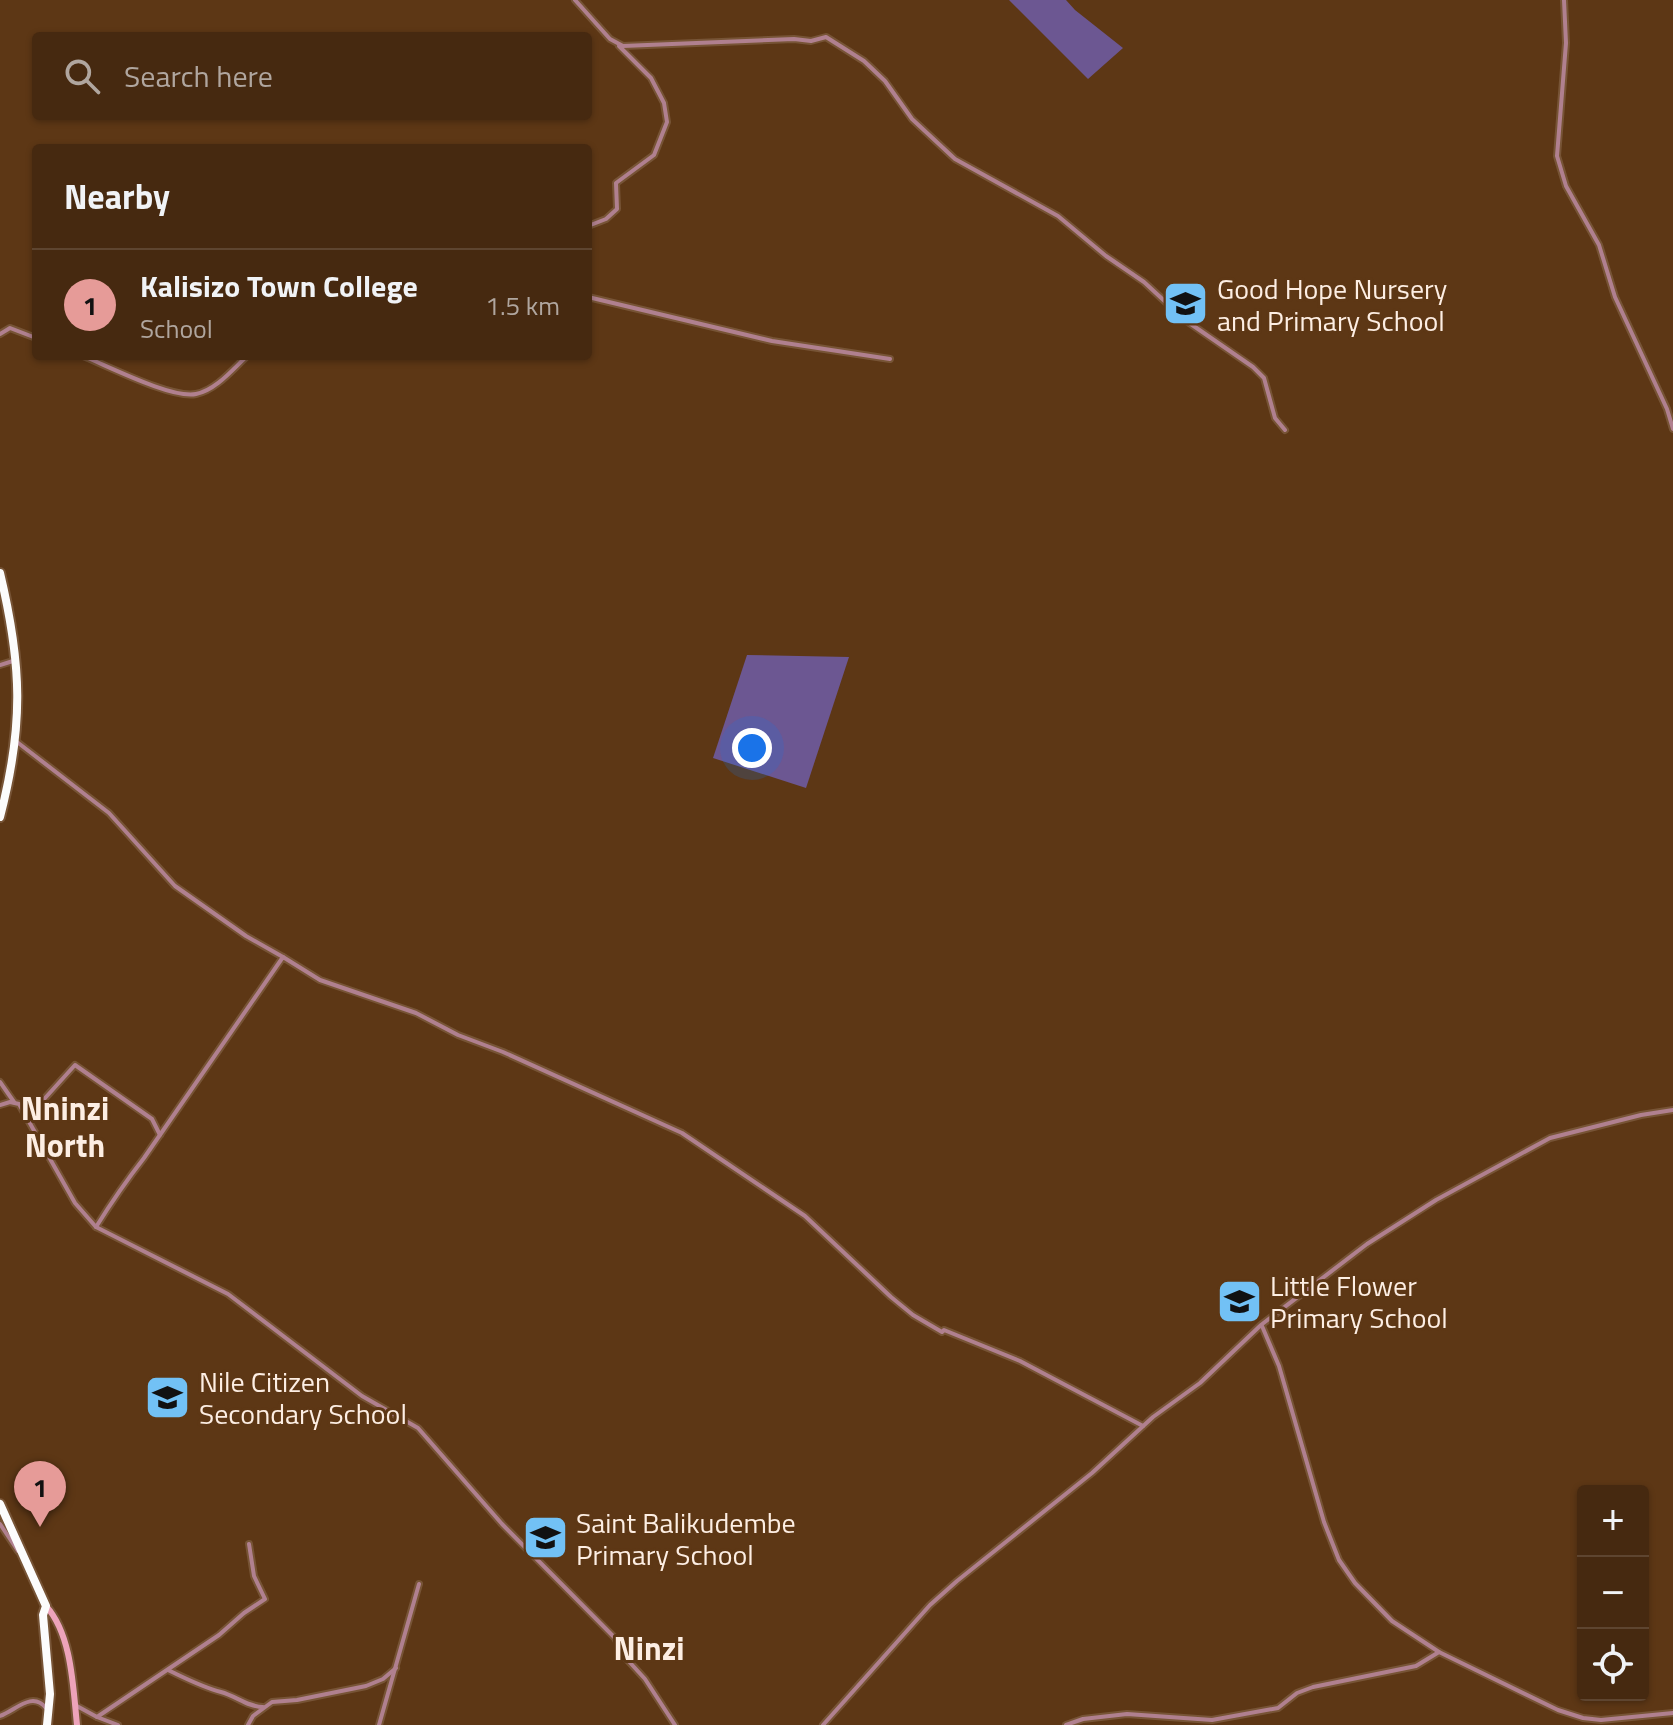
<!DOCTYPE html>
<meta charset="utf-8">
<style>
:root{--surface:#462910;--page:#4d3119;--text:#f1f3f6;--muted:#b0a69f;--line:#5e4530;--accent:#e69b98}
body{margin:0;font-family:"Titillium Web",sans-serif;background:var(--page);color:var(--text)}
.controls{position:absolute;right:24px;bottom:24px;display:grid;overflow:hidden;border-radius:8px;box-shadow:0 2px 6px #0004}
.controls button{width:72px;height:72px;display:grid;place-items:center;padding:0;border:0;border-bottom:2px solid var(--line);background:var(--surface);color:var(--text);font:40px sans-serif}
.you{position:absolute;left:752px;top:748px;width:28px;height:28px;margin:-20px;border:6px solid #fff;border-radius:50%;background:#1a73e8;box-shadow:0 0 0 12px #1a73e833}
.badge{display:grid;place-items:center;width:52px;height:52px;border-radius:50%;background:var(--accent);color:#111;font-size:26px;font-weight:700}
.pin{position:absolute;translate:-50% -66px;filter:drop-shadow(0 2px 4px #0008)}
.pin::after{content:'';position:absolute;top:42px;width:28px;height:24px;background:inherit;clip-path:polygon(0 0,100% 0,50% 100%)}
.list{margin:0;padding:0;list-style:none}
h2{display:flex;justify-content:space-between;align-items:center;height:104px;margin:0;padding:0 32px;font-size:34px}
h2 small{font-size:26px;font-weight:400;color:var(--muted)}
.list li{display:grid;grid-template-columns:52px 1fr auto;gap:24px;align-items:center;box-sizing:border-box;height:112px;padding:0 32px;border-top:2px solid var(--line)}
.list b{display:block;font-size:30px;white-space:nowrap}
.list p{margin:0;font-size:26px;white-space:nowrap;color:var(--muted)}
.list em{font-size:26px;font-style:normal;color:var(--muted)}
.icon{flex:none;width:44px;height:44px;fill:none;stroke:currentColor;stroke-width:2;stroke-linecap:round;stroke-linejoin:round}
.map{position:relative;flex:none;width:1673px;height:1725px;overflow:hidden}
.search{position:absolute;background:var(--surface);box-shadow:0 2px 6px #0004;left:32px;top:32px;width:560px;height:88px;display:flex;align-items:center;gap:20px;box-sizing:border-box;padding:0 28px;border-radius:8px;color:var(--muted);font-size:30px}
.panel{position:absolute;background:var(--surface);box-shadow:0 2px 6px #0004;left:32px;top:144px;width:560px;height:216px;border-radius:8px}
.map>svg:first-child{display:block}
</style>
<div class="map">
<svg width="1673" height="1725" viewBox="0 0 1673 1725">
<rect width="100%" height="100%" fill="#5d3715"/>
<!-- green -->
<g fill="#6c5792">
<path d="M1009,0H1066L1075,10L1123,48L1088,79Z"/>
<path d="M747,655L849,657L806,788L713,758Z"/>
</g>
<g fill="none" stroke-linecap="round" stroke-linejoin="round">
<defs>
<g id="street">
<path d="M575,0L610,39L623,46L794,39L811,41L826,37L864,61L885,81L912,119L955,159L1058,216L1106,256L1144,282L1185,320L1253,367L1264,378L1275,418L1285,430"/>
<path d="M1564,0L1566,43L1557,156L1566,186L1599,245L1615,297L1667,409L1673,429"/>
<path d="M588,226L606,219L617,209L616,183L654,155L667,122L664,103L651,78L619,46"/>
<path d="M588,297L772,341L890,359"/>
<path d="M0,334L10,328L36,338"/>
<path d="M83,356C108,366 172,399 196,394C216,390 233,369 247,356"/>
<path d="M0,665L13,661"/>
<path d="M17,742L109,813L175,886L246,936L283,957"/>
<path d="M0,1082L14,1102"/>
<path d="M0,1105L10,1102L19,1104L75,1203L96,1227"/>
<path d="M27,1118L75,1065L152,1119L160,1135"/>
<path d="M1262,1326L1279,1366L1324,1522L1339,1560L1355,1583L1392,1621L1439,1652L1558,1710L1583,1718L1601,1720L1673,1713"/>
<path d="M0,1524L18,1551"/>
<path d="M168,1670C187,1679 202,1687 221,1692C236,1696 248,1707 263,1707"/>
<path d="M75,1705L97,1717L219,1635L244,1613L265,1599L254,1576L249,1544"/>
<path d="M0,1716C16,1710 32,1691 46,1708"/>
<path d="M97,1717L118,1725"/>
<path d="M248,1725L253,1716L272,1702L297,1700L366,1686L383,1679L396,1668"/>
<path d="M379,1725L419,1584"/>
<path d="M675,1725L645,1679L624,1656L615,1638L502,1524L418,1428L362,1396L228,1294L96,1227C111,1203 126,1181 144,1158L283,957L320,980L416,1013L458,1035L503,1052L682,1133L805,1216L891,1297L913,1315L942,1332L944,1330L1020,1361L1143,1426"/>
<path d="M823,1725L930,1605L957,1581L1092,1473L1153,1417L1200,1383L1261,1325L1367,1244L1436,1200L1550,1138L1641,1115L1673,1110"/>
<path d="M1066,1725L1083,1719L1127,1714L1212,1720L1278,1708L1297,1693L1313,1687L1416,1666L1439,1652"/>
</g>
<path id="secondary" d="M46,1606C72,1635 73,1687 77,1725"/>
<g id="highway">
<path d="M0,573C22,665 24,725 0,817"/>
<path d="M0,1504L46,1606L43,1615L50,1694L47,1725"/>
</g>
</defs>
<!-- street casing -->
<use href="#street" stroke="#775436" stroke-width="8"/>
<!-- secondary casing -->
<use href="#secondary" stroke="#775436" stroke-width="10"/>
<!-- highway casing -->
<use href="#highway" stroke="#775436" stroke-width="12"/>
<!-- street -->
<use href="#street" stroke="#b0808f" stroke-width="4"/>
<!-- secondary -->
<use href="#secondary" stroke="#eda3ba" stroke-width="6"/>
<!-- highway -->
<use href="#highway" stroke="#fcfcfc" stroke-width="8"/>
</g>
<!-- icons -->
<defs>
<symbol id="school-square" viewBox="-11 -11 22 22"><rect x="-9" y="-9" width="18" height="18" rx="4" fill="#72c1f5" stroke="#5d3715"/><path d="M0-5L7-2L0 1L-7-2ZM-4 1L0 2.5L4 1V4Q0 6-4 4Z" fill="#111"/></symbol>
</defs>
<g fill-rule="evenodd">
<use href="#school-square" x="1160" y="278" width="51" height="51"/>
<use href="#school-square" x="1214" y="1276" width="51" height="51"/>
<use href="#school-square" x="142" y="1372" width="51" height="51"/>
<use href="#school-square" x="520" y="1512" width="51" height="51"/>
</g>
<g text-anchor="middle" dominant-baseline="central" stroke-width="6" stroke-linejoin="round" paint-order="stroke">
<!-- poi labels -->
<g font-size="28" fill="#fdeee3" stroke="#5d3715" text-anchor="start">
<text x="1217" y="288">Good Hope Nursery<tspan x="1217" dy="32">and Primary School</tspan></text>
<text x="1270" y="1285">Little Flower<tspan x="1270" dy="32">Primary School</tspan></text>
<text x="199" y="1381">Nile Citizen<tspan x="199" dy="32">Secondary School</tspan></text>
<text x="576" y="1522">Saint Balikudembe<tspan x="576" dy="32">Primary School</tspan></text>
</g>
<!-- quarter labels -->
<g font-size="32" font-weight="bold" fill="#fdeee3" stroke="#5d3715">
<text x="65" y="1108">Nninzi<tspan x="65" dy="37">North</tspan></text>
<text x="649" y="1648">Ninzi</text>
</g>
</g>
</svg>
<div class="controls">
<button>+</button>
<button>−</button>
<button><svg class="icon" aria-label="locate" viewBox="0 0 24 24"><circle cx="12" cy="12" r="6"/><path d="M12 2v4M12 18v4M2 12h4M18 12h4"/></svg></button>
</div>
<div class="you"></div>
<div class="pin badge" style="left:40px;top:1527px">1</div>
<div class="search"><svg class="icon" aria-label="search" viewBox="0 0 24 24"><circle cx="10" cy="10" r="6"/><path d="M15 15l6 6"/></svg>Search here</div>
<section class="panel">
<h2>Nearby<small></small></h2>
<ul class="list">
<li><span class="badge">1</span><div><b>Kalisizo Town College</b><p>School</p></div><em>1.5 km</em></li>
</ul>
</section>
</div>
